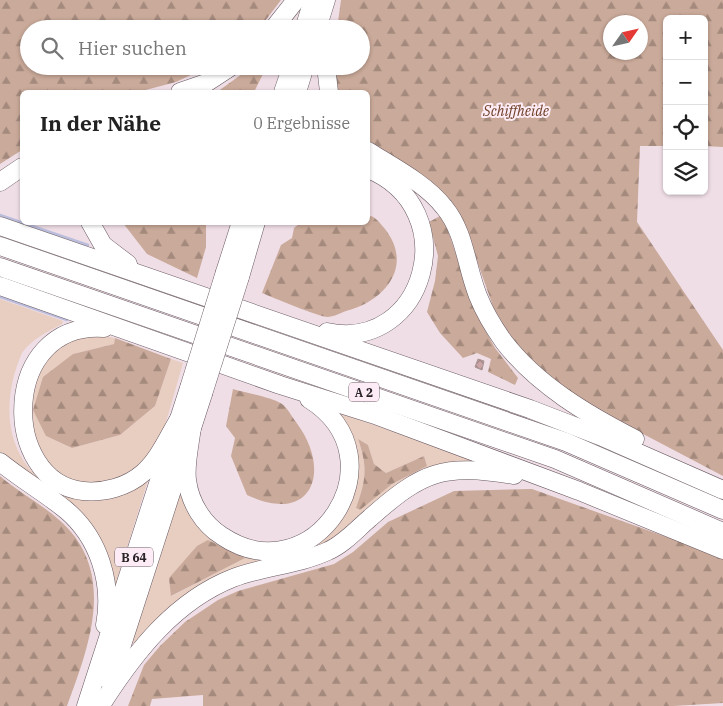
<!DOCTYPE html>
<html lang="de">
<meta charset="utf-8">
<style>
:root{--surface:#fff;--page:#f2f2f2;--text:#222;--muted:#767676;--line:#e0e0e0}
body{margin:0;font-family:"IBM Plex Serif",serif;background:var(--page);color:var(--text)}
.controls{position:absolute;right:15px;top:15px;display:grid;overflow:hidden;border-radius:8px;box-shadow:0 1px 4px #0004}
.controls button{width:45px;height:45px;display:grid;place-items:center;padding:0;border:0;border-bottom:1px solid var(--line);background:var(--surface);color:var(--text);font:25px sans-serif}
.compass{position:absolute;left:603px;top:15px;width:45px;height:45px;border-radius:50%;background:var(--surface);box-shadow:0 1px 4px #0004;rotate:56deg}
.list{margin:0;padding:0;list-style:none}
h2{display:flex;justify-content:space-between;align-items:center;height:65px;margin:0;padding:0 20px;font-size:21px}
h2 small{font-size:16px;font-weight:400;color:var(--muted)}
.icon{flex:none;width:28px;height:28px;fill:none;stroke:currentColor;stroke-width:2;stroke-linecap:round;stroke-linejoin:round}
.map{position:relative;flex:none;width:723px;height:706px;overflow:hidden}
.search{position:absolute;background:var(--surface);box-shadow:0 1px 4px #0004;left:20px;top:20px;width:350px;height:55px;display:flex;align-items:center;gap:12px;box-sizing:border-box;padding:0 18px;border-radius:28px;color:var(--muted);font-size:19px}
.panel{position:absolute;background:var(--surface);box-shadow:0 1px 4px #0004;left:20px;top:90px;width:350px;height:135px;border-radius:8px}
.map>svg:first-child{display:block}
</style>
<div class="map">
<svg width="723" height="706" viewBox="0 0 723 706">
<defs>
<pattern id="forest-firs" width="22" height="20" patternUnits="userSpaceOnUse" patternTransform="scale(1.25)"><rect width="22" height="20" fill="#caaa9a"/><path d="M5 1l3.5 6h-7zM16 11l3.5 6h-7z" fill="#a48a7d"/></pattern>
<pattern id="building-cross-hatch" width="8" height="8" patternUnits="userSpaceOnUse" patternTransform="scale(1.25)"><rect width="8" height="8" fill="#cba5a6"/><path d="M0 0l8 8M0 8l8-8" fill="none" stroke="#a58687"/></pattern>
</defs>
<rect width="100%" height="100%" fill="#f0dee7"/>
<!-- grass -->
<g fill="#e8cdc1" fill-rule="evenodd">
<path d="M0,299L63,321L62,324C47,332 32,339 22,353C0,403 4,463 57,490L149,477L115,586L112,585L98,543L0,452Z"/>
<path d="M89,333L115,338L114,344L73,354L46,436L72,448L120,435L155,406L171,359L183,363L162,436L146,460L131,474L96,485L68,482L18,431L14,404L17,387L30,362Z"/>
<path d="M339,413L489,464L457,465L327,546L260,564L137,644L132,643L181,491L189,509L277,556L352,495ZM358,440L368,445L374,464L386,473L424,456L427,466L392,484L359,510L356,508C366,480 368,468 358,440ZM208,540L244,558L172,596L169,578Z"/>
</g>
<!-- forest -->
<g fill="url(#forest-firs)" fill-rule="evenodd">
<path d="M0,0H281L259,29H29V66H210L176,82L138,92H22V150L0,164Z"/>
<path d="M341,0H723V147L704,146V19H667V146H640L637,222L723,350V476L609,416L565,388L532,361L511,337L494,309L465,227L368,140V92H336L334,66H361V29H337ZM610,22H640V52H610Z"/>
<path d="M253,66H267L254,92H217Z"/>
<path d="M368,215C376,217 379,222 385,229C414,266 385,301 346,311C341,313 333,317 327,317C317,316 274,298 262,293L281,245L292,238L294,228L300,223L368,222Z"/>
<path d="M440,216L447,228L476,313L495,348L518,378L515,385L488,372L491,359L477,353L463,358L440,333L427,312L435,281L438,256L429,222Z"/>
<path d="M123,223H206V247L197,278L147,254Z"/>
<path d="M115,338L171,359L155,406L120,435L72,448L46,436L33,410L43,377L73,354L114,344Z"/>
<path d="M233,389C246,393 271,397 282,404C287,407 292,417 296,422C333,471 312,526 247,495L231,456L235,438L226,426Z"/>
<path d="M358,439L368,445L374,464L386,473L424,456L427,466L392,484L360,510L356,508C366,480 368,468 358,439Z"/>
<path d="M0,476C18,492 40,503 58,519C118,570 90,644 67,706H0Z"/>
<path d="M532,489L723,557V703L673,706H203V695L152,699L150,706H128L144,665L160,646L185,622L218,600L238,591L334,564L353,552L388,522L454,491Z"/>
<path d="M208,540L245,558L171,596L169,578L197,546Z"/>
</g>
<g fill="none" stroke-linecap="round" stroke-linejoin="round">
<!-- stream -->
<g stroke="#bbbddd" stroke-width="2.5">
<path d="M0,215L88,245"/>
<path d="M0,297L67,320"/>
</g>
</g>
<!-- building -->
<path fill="url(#building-cross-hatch)" stroke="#a79494" d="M478,359L484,361L482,370L475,367Z"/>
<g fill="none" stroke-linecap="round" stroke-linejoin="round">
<defs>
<g id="highway">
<path d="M273,29L296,0"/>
<path d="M304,29L313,0"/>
<path d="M317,29L326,0"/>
<path d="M326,66L329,92"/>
<path d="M180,92L206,83L232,66"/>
<path d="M283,92L292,66"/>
<path d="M297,92L305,66"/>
<path d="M368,151C393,167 425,183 444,207C465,232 466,266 478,296C484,311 494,328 504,342C537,385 588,415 635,439"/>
<path d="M0,182L22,167"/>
<path d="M90,222L103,245L128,264"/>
<path d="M0,226L530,409L600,436L723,490"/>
<path d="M0,246L566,442L723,510"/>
<path d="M0,267L555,459L723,532"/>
<path d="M225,272L241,222"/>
<path d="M240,277L256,222"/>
<path d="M0,286L280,385L378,416L579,491L723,550"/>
<path d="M104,328C0,321 0,482 83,491C104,493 127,487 143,473C159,459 168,437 179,419"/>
<path d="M327,332C425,353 466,209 368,169"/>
<path d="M192,427C190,444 185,464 187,480C190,503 203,524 222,536C313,597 405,459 309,399"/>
<path d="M0,462C21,479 45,493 66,510C99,538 113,583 105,625"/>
<path d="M110,682L203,394"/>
<path d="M103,702C136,651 175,601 233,578C264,566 298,565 328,551C344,544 357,529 370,518C424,470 443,464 514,475"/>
<path d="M86,706L189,388"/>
</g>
</defs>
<!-- highway casing -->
<use href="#highway" stroke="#675860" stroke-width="19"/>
<!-- highway -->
<use href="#highway" stroke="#fff" stroke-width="18"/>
<defs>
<g id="highway-bridge">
<path d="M189,388L225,272"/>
<path d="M203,394L240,277"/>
</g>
</defs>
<!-- highway-bridge casing -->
<use href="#highway-bridge" stroke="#675860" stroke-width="19" stroke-linecap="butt"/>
<!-- highway-bridge -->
<use href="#highway-bridge" stroke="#fff" stroke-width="18"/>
</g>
<g text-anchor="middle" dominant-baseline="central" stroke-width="4" stroke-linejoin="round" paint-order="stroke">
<!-- shield labels -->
<g fill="#fdebf5" stroke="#695f64" stroke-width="1">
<rect x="349" y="382.5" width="30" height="19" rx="4"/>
<rect x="115" y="547.5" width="38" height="19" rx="4"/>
</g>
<g font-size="12" font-weight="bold" fill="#292326">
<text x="364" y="392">A 2</text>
<text x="134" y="557">B 64</text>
</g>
<!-- park labels -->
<g font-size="14" font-style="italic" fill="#6f4028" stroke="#fdebf5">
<text x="516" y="111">Schiffheide</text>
</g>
</g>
</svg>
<div class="controls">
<button>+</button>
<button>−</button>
<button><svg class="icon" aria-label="locate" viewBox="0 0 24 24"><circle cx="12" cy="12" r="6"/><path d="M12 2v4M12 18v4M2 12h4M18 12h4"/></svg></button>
<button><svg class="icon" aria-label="layers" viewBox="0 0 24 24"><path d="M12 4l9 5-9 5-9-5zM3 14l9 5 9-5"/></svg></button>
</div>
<svg class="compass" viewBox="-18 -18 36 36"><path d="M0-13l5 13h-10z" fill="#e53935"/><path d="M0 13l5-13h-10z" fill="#767676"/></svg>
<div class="search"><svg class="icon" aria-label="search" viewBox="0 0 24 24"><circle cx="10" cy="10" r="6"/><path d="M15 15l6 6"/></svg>Hier suchen</div>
<section class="panel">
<h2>In der Nähe<small>0 Ergebnisse</small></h2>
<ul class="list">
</ul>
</section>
</div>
